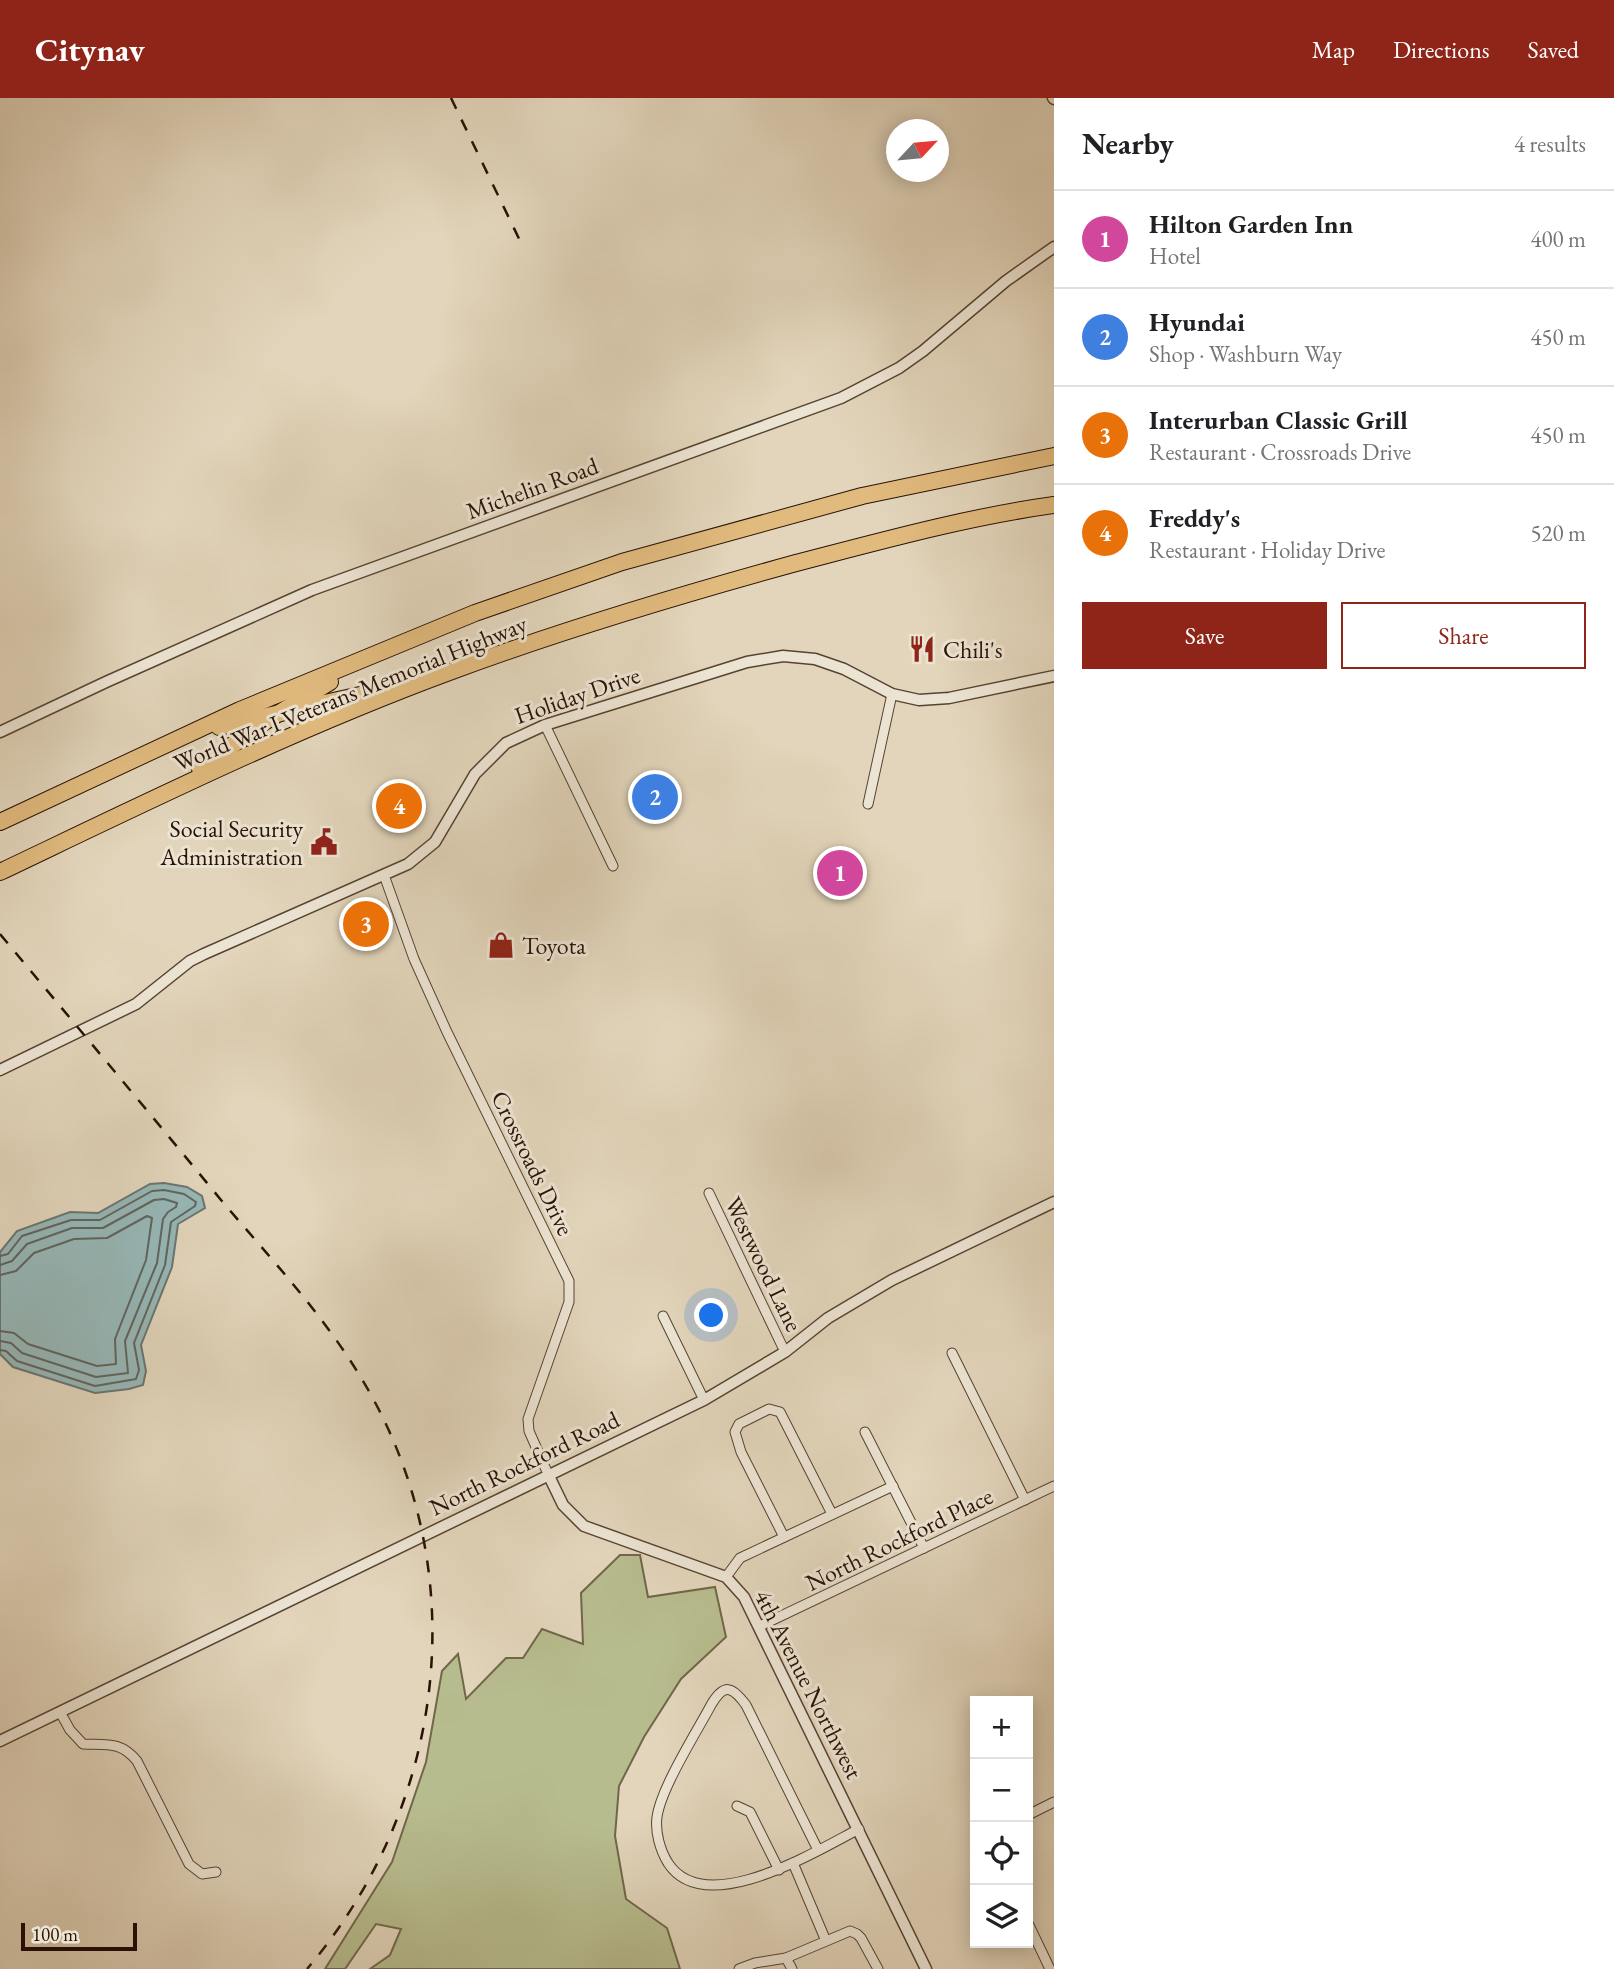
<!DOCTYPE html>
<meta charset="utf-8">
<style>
:root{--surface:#fff;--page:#f2f2f2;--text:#202124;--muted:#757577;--line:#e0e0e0;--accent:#8f2418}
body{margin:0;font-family:"EB Garamond",serif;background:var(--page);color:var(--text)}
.controls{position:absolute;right:21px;bottom:21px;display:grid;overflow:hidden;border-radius:0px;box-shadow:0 4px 18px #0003}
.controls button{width:63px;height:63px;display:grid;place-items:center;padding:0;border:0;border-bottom:2px solid var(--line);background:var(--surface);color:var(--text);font:35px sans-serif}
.compass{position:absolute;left:886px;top:21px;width:63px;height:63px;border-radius:50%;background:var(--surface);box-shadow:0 4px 18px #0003;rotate:64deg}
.scale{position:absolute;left:21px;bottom:18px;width:116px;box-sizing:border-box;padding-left:7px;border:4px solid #291205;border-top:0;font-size:19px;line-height:24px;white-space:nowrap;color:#291205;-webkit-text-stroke:5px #ece4d3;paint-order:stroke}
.you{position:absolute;left:712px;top:1218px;width:24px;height:24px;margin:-18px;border:5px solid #fff;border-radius:50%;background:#1a73e8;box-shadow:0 0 0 10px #1a73e833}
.badge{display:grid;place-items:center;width:46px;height:46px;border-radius:50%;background:var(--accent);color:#fff;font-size:23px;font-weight:700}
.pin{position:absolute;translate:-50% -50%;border:4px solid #fff;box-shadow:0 2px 7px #0006}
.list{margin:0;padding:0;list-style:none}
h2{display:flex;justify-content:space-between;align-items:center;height:91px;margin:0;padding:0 28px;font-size:30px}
h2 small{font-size:23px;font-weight:400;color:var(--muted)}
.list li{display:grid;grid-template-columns:46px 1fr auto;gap:21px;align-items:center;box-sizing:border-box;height:98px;padding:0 28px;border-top:2px solid var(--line)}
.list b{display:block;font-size:26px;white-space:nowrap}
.list p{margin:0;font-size:23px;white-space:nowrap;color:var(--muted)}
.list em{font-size:23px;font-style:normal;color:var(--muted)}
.actions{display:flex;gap:14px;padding:21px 28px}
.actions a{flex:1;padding:16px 0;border:2px solid var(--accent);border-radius:0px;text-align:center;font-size:24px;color:var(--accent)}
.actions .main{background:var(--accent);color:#fff}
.icon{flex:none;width:38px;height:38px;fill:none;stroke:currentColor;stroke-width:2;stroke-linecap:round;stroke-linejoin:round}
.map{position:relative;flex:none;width:1054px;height:1871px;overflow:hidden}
header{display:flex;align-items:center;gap:42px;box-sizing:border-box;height:98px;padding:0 35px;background:var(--accent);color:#fff}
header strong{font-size:33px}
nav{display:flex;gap:38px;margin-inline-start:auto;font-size:24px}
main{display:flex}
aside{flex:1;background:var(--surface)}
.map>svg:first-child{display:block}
</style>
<header>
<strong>Citynav</strong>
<nav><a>Map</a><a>Directions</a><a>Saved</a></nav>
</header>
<main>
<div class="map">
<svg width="1054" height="1871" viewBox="0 0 1054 1871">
<rect width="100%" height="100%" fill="#e2d5bb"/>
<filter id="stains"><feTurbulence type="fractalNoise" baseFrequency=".00286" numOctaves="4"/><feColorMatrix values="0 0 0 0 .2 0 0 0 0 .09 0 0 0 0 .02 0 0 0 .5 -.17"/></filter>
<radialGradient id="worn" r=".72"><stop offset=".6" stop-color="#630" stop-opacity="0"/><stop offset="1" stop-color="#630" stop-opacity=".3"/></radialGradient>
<!-- green -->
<path fill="#b7bc8e" stroke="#70674a" stroke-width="2" d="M620,1457H640L648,1499L715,1489L726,1539L681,1581L644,1639L619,1688L615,1738L626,1801L667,1830L680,1871H370L390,1857L401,1831L376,1826L345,1871H325L392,1764L426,1664L442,1573L458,1556L466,1601L506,1560H523L542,1531L583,1546L581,1495Z"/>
<!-- water -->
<path fill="#96b7b7" stroke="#6a7570" stroke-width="2" d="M164,1085L187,1089L202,1098L205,1110L178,1126L172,1169L141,1247L146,1273L143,1287L129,1291L95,1295L13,1269L0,1256V1154L17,1133L70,1114L98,1115L150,1086Z"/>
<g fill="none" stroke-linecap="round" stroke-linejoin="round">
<!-- shore -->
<g stroke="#60645e" stroke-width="2">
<path d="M0,1158L8,1156L22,1138L71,1122H100L152,1093L164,1092L184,1096L196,1104L195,1108L171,1124L165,1167L134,1245L139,1272L136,1281L95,1288L17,1263L6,1253L0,1252"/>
<path d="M0,1167L12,1163L27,1146L72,1130H103L154,1102L164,1101L177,1105L176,1109L168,1114L163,1121L157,1165L125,1243L128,1275L96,1279L22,1255L11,1245L0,1243"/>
<path d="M0,1177L16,1173L34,1155L74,1141L107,1140L147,1118L152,1120L146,1162L115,1241L116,1266L97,1268L28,1246L14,1235L0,1233"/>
</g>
<defs>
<g id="minor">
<path d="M545,627L613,768"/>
<path d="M868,706L892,596"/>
<path d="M384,777L414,861L447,934L569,1183V1204L528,1321L529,1333L548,1376"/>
<path d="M709,1095L785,1254"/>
<path d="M663,1218L704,1302"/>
<path d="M952,1255L1025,1402"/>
<path d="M865,1334L924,1450"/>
<path d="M784,1439L741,1354L735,1334L739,1326L769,1311L780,1314L832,1416"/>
<path d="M726,1479L740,1460L893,1388"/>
<path d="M760,1528L1054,1388"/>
<path d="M60,1614L70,1632L83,1646C107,1647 121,1643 137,1663L189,1766L202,1776L216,1774"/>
<path d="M737,1708L750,1714L779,1772"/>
<path d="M1028,1717L1054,1704"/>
<path d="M818,1752L746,1607C732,1588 724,1585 711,1607C696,1635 661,1690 657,1719C655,1734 660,1752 668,1765C705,1822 816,1753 859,1731"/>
<path d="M793,1765L826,1843"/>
<path d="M1028,1825L1050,1871"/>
<path d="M786,1860L792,1871"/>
<path d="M739,1871L755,1865L786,1860L850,1833L857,1836L861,1840L878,1871"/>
</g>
<g id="tertiary">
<path d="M1053,0L1054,1"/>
<path d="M0,634L106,584L312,492L841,300L899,270L923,253L1006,183L1054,149"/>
<path d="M0,972L136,906L190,863L204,856L408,766L435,744L475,676L506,645L545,627L747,564L783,558L815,561L844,571L892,596L919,602L949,600L1054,578"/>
<path d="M548,1376L563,1407L584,1428L726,1479L744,1499L926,1871"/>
<path d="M0,1643L704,1302L785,1254L828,1220L892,1182L1054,1104"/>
</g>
<g id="motorway">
<path d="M219,629L378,593"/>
<path d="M200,671L261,626L330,584"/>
<path d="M0,724L240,612L475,515L622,464L862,398L1054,358"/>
<path d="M0,774C149,703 297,630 452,573C565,531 680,497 796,465C881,443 967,419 1054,407"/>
</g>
</defs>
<!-- minor casing -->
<use href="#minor" stroke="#574332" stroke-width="11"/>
<!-- tertiary casing -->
<use href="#tertiary" stroke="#574332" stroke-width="13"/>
<!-- motorway casing -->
<use href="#motorway" stroke="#291205" stroke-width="18"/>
<!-- minor -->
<use href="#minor" stroke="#ece4d3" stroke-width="9"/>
<!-- tertiary -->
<use href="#tertiary" stroke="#ece4d3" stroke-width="10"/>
<!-- motorway -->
<use href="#motorway" stroke="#e1ba7e" stroke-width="16"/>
<!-- rail -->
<g stroke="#291205" stroke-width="2.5" stroke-dasharray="12 12" stroke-linecap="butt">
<path d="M451,0L524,151"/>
<path d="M0,836C74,925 148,1013 221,1102C277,1168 338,1232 378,1310C473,1494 440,1715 307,1871"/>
</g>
</g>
<!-- icons -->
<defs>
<symbol id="restaurant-bare" viewBox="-9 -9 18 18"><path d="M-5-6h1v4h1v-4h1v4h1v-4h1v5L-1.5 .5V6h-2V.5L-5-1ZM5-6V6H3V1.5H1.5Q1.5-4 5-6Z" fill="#8f2418" stroke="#ece4d3" stroke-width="2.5" paint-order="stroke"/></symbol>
<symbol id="civic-bare" viewBox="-9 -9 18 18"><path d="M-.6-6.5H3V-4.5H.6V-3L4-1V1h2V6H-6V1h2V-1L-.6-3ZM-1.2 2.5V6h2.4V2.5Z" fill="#8f2418" stroke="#ece4d3" stroke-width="2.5" paint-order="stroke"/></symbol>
<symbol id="shop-bare" viewBox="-9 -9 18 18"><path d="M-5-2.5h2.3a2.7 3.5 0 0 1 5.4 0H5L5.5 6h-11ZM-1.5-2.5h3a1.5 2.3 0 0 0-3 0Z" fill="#8f2418" stroke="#ece4d3" stroke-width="2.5" paint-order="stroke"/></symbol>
</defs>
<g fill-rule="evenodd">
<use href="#restaurant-bare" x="903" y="532" width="38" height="38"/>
<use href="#civic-bare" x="305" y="725" width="38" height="38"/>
<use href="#shop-bare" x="482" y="828" width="38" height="38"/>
</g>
<g text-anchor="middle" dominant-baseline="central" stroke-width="6" stroke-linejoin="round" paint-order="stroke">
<!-- street labels -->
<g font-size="24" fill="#291205" stroke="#ece4d3">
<text transform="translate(532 390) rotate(-20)">Michelin Road</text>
<text transform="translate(350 595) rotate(-22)">World War I Veterans Memorial Highway</text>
<text transform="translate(577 597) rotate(-19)">Holiday Drive</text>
<text transform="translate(533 1065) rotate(64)">Crossroads Drive</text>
<text transform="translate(764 1166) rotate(64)">Westwood Lane</text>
<text transform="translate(524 1365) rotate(-26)">North Rockford Road</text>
<text transform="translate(899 1441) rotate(-26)">North Rockford Place</text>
<text transform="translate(809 1586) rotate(63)">4th Avenue Northwest</text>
</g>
<!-- poi labels -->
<g font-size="24" fill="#291205" stroke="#ece4d3" text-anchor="start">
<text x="943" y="551">Chili's</text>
<text x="303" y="730" text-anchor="end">Social Security<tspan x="303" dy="28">Administration</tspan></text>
<text x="522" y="847">Toyota</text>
</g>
</g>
<rect width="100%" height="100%" filter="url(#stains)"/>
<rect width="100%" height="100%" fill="url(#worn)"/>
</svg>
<div class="controls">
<button>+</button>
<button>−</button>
<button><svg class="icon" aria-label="locate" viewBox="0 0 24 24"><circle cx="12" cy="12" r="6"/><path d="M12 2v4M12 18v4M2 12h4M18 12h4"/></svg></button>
<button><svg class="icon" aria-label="layers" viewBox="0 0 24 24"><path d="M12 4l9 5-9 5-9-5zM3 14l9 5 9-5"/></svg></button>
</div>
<svg class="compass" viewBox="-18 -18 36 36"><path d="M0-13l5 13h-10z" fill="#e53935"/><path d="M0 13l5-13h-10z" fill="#757577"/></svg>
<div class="scale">100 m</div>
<div class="you"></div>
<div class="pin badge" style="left:840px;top:775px;background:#d1479c">1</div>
<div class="pin badge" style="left:655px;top:699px;background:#3f7fe0">2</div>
<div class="pin badge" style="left:366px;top:826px;background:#e8710a">3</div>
<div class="pin badge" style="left:399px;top:708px;background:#e8710a">4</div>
</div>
<aside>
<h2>Nearby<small>4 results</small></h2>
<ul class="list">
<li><span class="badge" style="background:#d1479c">1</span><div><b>Hilton Garden Inn</b><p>Hotel</p></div><em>400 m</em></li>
<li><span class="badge" style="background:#3f7fe0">2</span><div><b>Hyundai</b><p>Shop · Washburn Way</p></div><em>450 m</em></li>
<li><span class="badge" style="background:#e8710a">3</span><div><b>Interurban Classic Grill</b><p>Restaurant · Crossroads Drive</p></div><em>450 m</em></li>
<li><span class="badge" style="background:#e8710a">4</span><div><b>Freddy's</b><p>Restaurant · Holiday Drive</p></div><em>520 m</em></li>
</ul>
<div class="actions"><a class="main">Save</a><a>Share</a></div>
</aside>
</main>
